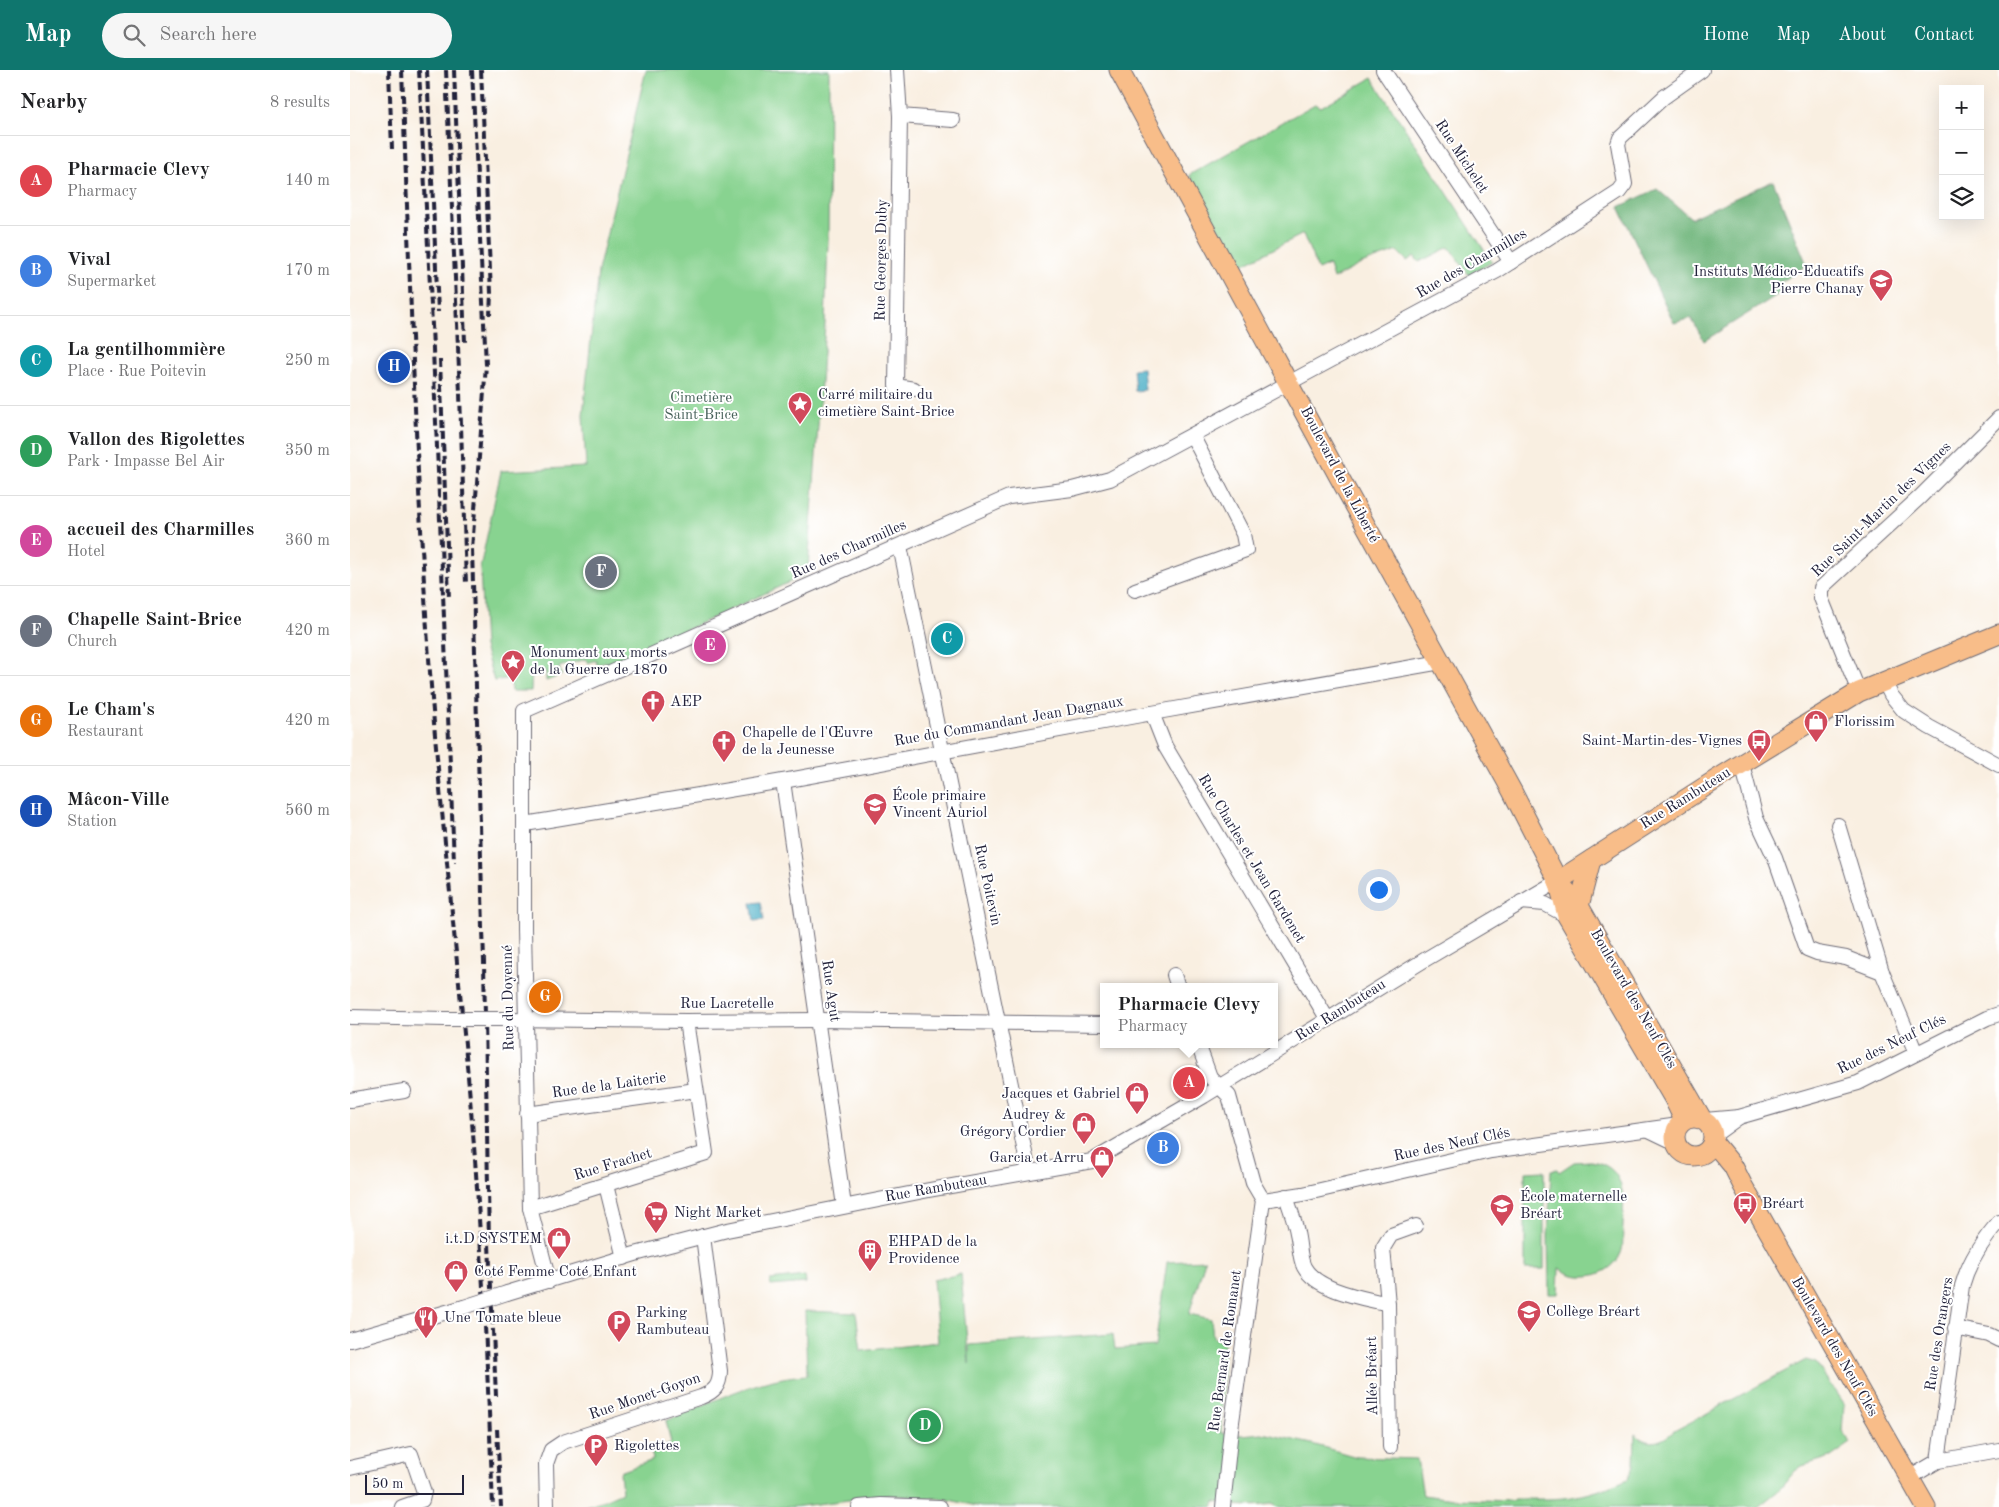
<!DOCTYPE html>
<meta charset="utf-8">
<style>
:root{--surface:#fff;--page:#f6f6f6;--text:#202124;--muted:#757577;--line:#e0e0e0;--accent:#0f766e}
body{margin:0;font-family:"Old Standard TT",serif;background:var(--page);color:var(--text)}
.controls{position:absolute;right:15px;top:15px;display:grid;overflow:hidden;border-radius:0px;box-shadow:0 5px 20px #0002}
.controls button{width:45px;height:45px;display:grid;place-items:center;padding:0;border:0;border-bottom:1px solid var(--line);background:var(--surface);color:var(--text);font:25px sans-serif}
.scale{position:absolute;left:15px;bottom:12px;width:99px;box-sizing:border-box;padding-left:5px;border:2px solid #22223b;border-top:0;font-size:14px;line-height:18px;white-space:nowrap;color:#22223b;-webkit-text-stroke:4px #fff;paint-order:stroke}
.you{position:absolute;left:1028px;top:819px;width:18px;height:18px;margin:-12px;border:4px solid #fff;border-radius:50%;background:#1a73e8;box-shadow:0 0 0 8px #1a73e833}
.badge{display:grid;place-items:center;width:32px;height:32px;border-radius:50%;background:var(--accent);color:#fff;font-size:16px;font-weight:700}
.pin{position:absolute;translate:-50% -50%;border:2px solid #fff;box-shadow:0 1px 5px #0006}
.popup{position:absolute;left:750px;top:913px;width:178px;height:65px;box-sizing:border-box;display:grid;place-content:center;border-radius:0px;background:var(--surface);filter:drop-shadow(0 1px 4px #0005);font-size:16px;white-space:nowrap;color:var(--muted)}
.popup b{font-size:19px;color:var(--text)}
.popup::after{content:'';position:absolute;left:50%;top:100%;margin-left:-10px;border:10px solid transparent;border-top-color:var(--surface)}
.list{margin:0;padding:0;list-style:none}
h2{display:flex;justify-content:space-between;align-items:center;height:65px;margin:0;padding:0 20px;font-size:21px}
h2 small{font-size:16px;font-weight:400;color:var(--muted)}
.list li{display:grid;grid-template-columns:32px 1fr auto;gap:15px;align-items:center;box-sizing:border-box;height:90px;padding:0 20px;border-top:1px solid var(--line)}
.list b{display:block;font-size:19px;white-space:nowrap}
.list p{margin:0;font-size:16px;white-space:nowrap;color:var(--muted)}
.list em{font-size:16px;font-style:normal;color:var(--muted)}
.icon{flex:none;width:28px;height:28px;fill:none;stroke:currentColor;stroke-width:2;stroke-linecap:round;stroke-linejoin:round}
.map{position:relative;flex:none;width:1649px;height:1437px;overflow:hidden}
header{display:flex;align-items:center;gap:30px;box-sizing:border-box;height:70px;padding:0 25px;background:var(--accent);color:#fff}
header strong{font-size:24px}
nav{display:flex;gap:28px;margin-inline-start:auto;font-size:18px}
.search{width:350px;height:45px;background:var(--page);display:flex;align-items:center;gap:12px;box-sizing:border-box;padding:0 18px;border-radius:28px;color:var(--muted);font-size:19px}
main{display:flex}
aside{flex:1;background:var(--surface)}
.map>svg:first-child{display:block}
</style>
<header>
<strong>Map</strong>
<div class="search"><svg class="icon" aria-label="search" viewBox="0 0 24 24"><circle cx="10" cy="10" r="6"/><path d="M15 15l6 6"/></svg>Search here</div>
<nav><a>Home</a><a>Map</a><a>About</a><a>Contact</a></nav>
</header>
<main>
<aside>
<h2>Nearby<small>8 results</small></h2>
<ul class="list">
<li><span class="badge" style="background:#e0444e">A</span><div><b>Pharmacie Clevy</b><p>Pharmacy</p></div><em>140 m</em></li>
<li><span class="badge" style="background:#3f7fe0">B</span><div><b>Vival</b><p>Supermarket</p></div><em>170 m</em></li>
<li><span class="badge" style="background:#0f9aa8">C</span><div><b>La gentilhommière</b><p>Place · Rue Poitevin</p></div><em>250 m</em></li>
<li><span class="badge" style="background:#2e9e5b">D</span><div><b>Vallon des Rigolettes</b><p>Park · Impasse Bel Air</p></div><em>350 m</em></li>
<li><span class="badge" style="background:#d1479c">E</span><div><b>accueil des Charmilles</b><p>Hotel</p></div><em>360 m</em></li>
<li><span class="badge" style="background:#6b7280">F</span><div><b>Chapelle Saint-Brice</b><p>Church</p></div><em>420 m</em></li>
<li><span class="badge" style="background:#e8710a">G</span><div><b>Le Cham's</b><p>Restaurant</p></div><em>420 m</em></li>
<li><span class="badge" style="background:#1a4fb4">H</span><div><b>Mâcon-Ville</b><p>Station</p></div><em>560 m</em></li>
</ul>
</aside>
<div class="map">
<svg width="1649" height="1437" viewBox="0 0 1649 1437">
<rect width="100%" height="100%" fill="#fff"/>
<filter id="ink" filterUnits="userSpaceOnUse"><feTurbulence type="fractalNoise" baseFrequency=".02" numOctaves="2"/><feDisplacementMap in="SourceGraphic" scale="10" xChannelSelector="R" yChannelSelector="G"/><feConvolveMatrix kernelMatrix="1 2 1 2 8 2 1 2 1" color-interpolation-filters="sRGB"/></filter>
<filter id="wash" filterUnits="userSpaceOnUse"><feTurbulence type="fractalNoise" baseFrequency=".0096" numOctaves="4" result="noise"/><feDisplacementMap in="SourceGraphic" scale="20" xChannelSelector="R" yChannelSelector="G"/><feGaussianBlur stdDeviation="1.12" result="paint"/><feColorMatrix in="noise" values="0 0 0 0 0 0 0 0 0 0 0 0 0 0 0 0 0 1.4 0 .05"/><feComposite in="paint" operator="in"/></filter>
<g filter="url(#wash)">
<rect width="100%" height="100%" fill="#f9efe1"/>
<!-- green -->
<g fill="#88d390" stroke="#557a66">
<path d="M296,0H479L478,171L475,254L458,500L455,505L258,596L256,591L247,595L246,590L238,593L236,589L209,597L212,605L196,611V601H182L181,621H161L160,608L144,611L134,577L130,498L151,401L236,397L233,345L248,201Z"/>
<path d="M1022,8L1142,192L1119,205L1099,177L1069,192L1064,186L1057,191L1047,181L1011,194L983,209L979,195L968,200L953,164L888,197L839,105L965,34L971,37Z"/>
<path d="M1240,1091C1276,1095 1274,1127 1273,1156C1272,1164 1274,1176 1271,1183C1261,1207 1228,1213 1209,1198L1208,1224H1199L1198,1166L1201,1100L1207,1099L1209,1102L1224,1092Z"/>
<path d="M1194,1101V1199H1175V1102Z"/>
<path d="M855,1190L839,1244L861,1249L863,1267L874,1274L871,1363L892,1365L912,1363L962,1374L1007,1387L1067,1389L1073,1425L1103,1429L1162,1431L1165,1429C1185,1429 1207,1430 1227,1426C1244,1423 1262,1416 1278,1409L1284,1395L1285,1364C1299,1377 1312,1372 1324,1361L1456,1290L1466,1293L1494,1335L1492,1361L1501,1373L1481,1387L1452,1396L1445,1401L1428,1421L1408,1437H928L922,1434C902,1437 885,1436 865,1432L863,1437H631L595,1429L539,1425L443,1437H232L254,1430L272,1422L270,1402L303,1390L301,1380L321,1373L316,1351C363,1332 406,1308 457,1305L455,1241L506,1243L511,1281L588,1272L583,1210L611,1204L619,1294V1275L763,1264L765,1279L805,1276L817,1192Z"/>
<path d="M455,1206L456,1213L421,1216L420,1210Z"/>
</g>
<!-- forest -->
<path fill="#6eb57a" stroke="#486c5a" d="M1423,111L1457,195L1428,214L1432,222L1354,271L1341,248L1324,253L1269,137L1307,119L1341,148Z"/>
<!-- water -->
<g fill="#44acc4" stroke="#336780">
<path d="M793,298L795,320L785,321L783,299Z"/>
<path d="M411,832L414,850L404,851L401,833Z"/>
</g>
</g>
<g filter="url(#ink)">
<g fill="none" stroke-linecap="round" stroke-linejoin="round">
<defs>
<g id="minor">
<path d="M547,0L550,46L546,316L564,319"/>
<path d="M1033,0L1161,192"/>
<path d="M550,46L603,50"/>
<path d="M550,476L679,1102"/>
<path d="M785,520L896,480L893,464L842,365"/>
<path d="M1534,611L1541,625L1554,641L1579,657L1649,695"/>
<path d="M1509,622L1471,528V518L1570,427L1649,348"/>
<path d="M802,643L815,676L978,950"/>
<path d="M1392,694L1406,748L1425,788L1457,879L1467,883L1496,888L1532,902L1566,983"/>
<path d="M433,711L494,1136"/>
<path d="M175,754L433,711L802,643L1091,592"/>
<path d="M1488,755L1532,902"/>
<path d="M1171,832L1195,834L1217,846"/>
<path d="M824,905L828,917"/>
<path d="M0,947L95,949"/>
<path d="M154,949L336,951L468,950L754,954"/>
<path d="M848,974L860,1007L879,1026L903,1113L913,1130"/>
<path d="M0,1030L54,1021"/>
<path d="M177,1044L346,1020"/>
<path d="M1355,1050L1389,1047L1508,1013L1637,948L1649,944"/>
<path d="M1299,1060L1326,1073"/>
<path d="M1363,1066L1389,1047"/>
<path d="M256,1115L274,1188"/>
<path d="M936,1126C940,1139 945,1151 947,1163C950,1175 949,1187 954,1197C967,1221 1014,1228 1038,1234"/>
<path d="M913,1130L953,1124L1141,1081L1329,1055"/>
<path d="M180,1138L356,1083L336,951"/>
<path d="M199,1211L180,1138L174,859V641L659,427L722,419L760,409L1147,201L1269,122L1275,114L1268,74L1270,68L1314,27L1352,0"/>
<path d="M157,1223L285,1184L377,1160L579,1120L742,1091L854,1026L1076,889L1208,811"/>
<path d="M1605,1258L1639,1265L1649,1270"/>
<path d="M0,1270L114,1237"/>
<path d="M1040,1377L1038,1234L1033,1178L1041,1165L1066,1156"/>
<path d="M1588,1391L1612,1216C1619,1191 1632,1171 1649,1152"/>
<path d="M0,1398L61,1384L74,1422L72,1430L52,1437"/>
<path d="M1559,1408L1588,1391L1649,1380"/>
<path d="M197,1437L196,1394L201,1380L213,1372L351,1327C364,1322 370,1316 370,1301L353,1166"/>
<path d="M509,1437L531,1435L590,1437"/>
<path d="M873,1437L881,1359L913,1130"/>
</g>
<g id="major">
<path d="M769,0L988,405L1162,721L1208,811L1229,836L1352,1049"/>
<path d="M1208,811L1367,709L1509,622L1649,564"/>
<path d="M1209,814L1217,846L1324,1029L1334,1050"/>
<path d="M1229,836L1241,790"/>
<circle cx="1344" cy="1067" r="19"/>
<path d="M1363,1072L1383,1096L1393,1116L1576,1437"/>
</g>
</defs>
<!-- minor casing -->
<use href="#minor" stroke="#6d6a75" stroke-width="16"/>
<!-- major casing -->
<use href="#major" stroke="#6d6a75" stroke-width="21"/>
<!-- minor -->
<use href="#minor" stroke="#fff" stroke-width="14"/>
<!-- major -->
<use href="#major" stroke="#f8bd89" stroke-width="19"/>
<!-- rail -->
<g stroke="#22223b" stroke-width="4" stroke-dasharray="8 4" stroke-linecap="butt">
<path d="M39,0L42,79"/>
<path d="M52,0C60,210 66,420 82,629C94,778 112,927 124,1076C133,1196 138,1316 143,1437"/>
<path d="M69,0L82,255L104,792"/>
<path d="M77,0L88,242"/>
<path d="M96,0L110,323L116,515"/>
<path d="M104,0L115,272"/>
<path d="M122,0L136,295L122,479L134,892L139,1174L146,1326"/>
<path d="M131,0L141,223L140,245"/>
<path d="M90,290L99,529"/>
<path d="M147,1359L151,1437"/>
</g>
<defs>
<g id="minor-bridge">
<path d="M95,949H154"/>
<path d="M114,1237L157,1223"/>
</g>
</defs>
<!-- minor-bridge casing -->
<use href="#minor-bridge" stroke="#6d6a75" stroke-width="16" stroke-linecap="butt"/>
<!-- minor-bridge -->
<use href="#minor-bridge" stroke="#fff" stroke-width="14"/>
</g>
</g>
<!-- icons -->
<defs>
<symbol id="school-pin" viewBox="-11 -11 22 30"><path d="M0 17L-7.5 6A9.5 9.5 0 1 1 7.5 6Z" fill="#d1495b" stroke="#fff"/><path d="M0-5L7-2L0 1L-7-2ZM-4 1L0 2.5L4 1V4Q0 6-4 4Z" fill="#fff"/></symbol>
<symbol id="sight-pin" viewBox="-11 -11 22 30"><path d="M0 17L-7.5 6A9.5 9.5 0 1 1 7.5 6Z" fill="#d1495b" stroke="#fff"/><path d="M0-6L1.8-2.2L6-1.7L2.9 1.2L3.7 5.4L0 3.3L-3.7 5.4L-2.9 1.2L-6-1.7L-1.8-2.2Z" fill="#fff"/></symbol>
<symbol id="church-pin" viewBox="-11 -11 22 30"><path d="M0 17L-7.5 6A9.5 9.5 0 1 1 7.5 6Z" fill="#d1495b" stroke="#fff"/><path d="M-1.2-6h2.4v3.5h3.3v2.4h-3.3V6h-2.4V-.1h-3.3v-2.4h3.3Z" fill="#fff"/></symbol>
<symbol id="shop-pin" viewBox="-11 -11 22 30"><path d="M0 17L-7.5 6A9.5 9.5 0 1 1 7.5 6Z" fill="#d1495b" stroke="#fff"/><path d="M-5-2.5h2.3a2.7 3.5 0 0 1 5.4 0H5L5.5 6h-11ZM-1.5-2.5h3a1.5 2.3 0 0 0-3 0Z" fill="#fff"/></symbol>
<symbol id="bus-pin" viewBox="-11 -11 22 30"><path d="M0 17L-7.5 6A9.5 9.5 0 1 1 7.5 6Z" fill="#d1495b" stroke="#fff"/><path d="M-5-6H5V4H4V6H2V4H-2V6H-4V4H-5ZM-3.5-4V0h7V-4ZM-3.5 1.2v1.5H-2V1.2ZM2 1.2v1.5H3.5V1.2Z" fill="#fff"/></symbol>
<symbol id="supermarket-pin" viewBox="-11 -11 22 30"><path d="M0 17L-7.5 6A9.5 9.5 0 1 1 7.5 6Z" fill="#d1495b" stroke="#fff"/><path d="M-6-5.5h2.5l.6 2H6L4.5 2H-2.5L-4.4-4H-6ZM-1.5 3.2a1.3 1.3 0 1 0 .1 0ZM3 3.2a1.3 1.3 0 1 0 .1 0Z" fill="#fff"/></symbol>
<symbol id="building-pin" viewBox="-11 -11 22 30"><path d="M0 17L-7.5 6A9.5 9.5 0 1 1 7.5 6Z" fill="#d1495b" stroke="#fff"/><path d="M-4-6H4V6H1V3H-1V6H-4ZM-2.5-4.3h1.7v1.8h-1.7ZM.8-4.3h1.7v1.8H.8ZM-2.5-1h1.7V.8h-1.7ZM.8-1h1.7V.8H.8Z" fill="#fff"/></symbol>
<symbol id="restaurant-pin" viewBox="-11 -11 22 30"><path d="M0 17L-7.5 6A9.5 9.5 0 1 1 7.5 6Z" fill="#d1495b" stroke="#fff"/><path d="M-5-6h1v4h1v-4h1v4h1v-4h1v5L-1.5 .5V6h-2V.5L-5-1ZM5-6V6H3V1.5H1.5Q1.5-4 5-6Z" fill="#fff"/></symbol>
<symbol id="parking-pin" viewBox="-11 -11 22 30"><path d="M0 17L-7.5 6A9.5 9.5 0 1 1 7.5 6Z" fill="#d1495b" stroke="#fff"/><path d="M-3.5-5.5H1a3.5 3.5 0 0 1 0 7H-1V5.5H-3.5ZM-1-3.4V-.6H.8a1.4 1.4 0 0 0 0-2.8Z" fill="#fff"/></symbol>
</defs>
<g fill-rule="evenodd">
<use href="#school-pin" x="1517" y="197" width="28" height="38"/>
<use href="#sight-pin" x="436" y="320" width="28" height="38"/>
<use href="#sight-pin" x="149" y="578" width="28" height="38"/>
<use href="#church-pin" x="289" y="618" width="28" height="38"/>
<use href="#shop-pin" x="1452" y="638" width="28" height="38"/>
<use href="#bus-pin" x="1395" y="657" width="28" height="38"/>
<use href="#church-pin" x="360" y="658" width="28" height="38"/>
<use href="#school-pin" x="511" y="721" width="28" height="38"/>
<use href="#shop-pin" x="773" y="1010" width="28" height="38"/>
<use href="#shop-pin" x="720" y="1040" width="28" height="38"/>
<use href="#shop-pin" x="738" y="1074" width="28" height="38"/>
<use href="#bus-pin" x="1381" y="1120" width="28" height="38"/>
<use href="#school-pin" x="1138" y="1122" width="28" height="38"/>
<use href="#supermarket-pin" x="292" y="1129" width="28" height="38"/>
<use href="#shop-pin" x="195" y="1155" width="28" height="38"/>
<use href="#building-pin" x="506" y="1167" width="28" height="38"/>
<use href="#shop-pin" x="92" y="1188" width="28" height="38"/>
<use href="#school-pin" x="1165" y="1228" width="28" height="38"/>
<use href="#restaurant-pin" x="62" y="1234" width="28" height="38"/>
<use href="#parking-pin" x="255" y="1238" width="28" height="38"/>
<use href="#parking-pin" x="232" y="1362" width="28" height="38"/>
</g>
<g text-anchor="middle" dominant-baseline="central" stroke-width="4" stroke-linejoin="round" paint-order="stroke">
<!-- street labels -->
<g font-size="15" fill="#22223b" stroke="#fff">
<text transform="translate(1111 87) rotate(57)">Rue Michelet</text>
<text transform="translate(532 190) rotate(-89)">Rue Georges Duby</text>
<text transform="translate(1122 194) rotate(-30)">Rue des Charmilles</text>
<text transform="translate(989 405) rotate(62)">Boulevard de la Liberté</text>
<text transform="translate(1532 440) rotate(-44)">Rue Saint-Martin des Vignes</text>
<text transform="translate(499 480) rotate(-24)">Rue des Charmilles</text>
<text transform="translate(659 652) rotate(-10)">Rue du Commandant Jean Dagnaux</text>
<text transform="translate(1336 729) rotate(-32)">Rue Rambuteau</text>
<text transform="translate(901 789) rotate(59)">Rue Charles et Jean Gardenet</text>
<text transform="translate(637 815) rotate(78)">Rue Poitevin</text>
<text transform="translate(480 921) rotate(82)">Rue Agut</text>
<text transform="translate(159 928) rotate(-91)">Rue du Doyenné</text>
<text transform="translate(1283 929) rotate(60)">Boulevard des Neuf Clés</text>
<text x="377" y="934">Rue Lacretelle</text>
<text transform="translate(991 941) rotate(-32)">Rue Rambuteau</text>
<text transform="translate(1542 975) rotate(-26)">Rue des Neuf Clés</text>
<text transform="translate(259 1016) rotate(-8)">Rue de la Laiterie</text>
<text transform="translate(1102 1075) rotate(-12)">Rue des Neuf Clés</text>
<text transform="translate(263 1095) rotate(-17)">Rue Frachet</text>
<text transform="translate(586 1119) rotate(-10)">Rue Rambuteau</text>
<text transform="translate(1590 1264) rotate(-81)">Rue des Orangers</text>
<text transform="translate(1484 1277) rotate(60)">Boulevard des Neuf Clés</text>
<text transform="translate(876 1281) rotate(-82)">Rue Bernard de Romanet</text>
<text transform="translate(1023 1306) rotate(-91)">Allée Bréart</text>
<text transform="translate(295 1327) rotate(-19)">Rue Monet-Goyon</text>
</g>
<!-- poi labels -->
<g font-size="15" fill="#22223b" stroke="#fff" text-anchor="start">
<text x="1514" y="202" text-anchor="end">Instituts Médico-Educatifs<tspan x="1514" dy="17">Pierre Chanay</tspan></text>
<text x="468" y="325">Carré militaire du<tspan x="468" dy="17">cimetière Saint-Brice</tspan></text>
<text x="180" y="583">Monument aux morts<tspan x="180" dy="17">de la Guerre de 1870</tspan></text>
<text x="320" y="632">AEP</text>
<text x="1484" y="652">Florissim</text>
<text x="392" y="663">Chapelle de l'Œuvre<tspan x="392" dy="17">de la Jeunesse</tspan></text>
<text x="1392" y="671" text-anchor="end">Saint-Martin-des-Vignes</text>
<text x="542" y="726">École primaire<tspan x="542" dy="17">Vincent Auriol</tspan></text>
<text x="770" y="1024" text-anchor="end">Jacques et Gabriel</text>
<text x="716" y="1045" text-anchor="end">Audrey &amp;<tspan x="716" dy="17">Grégory Cordier</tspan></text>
<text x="734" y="1088" text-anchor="end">Garcia et Arru</text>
<text x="1170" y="1127">École maternelle<tspan x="1170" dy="17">Bréart</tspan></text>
<text x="1412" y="1134">Bréart</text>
<text x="324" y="1143">Night Market</text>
<text x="192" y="1169" text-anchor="end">i.t.D SYSTEM</text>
<text x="538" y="1172">EHPAD de la<tspan x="538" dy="17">Providence</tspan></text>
<text x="124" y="1202">Coté Femme Coté Enfant</text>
<text x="1196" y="1242">Collège Bréart</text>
<text x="286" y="1243">Parking<tspan x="286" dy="17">Rambuteau</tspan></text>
<text x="94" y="1248">Une Tomate bleue</text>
<text x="264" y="1376">Rigolettes</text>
</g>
<!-- park labels -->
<g font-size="15" fill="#466059" stroke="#fff">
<text x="351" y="328">Cimetière<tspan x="351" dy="17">Saint-Brice</tspan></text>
</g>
</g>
</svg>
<div class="controls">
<button>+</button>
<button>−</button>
<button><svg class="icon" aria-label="layers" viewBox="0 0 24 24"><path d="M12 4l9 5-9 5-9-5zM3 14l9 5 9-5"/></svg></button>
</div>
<div class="scale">50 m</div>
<div class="you"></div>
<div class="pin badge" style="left:839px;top:1013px;background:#e0444e">A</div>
<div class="popup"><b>Pharmacie Clevy</b>Pharmacy</div>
<div class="pin badge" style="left:813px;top:1078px;background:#3f7fe0">B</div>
<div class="pin badge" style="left:597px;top:569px;background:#0f9aa8">C</div>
<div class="pin badge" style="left:575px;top:1356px;background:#2e9e5b">D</div>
<div class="pin badge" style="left:360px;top:576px;background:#d1479c">E</div>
<div class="pin badge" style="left:251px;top:502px;background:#6b7280">F</div>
<div class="pin badge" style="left:195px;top:927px;background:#e8710a">G</div>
<div class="pin badge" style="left:44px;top:297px;background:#1a4fb4">H</div>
</div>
</main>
